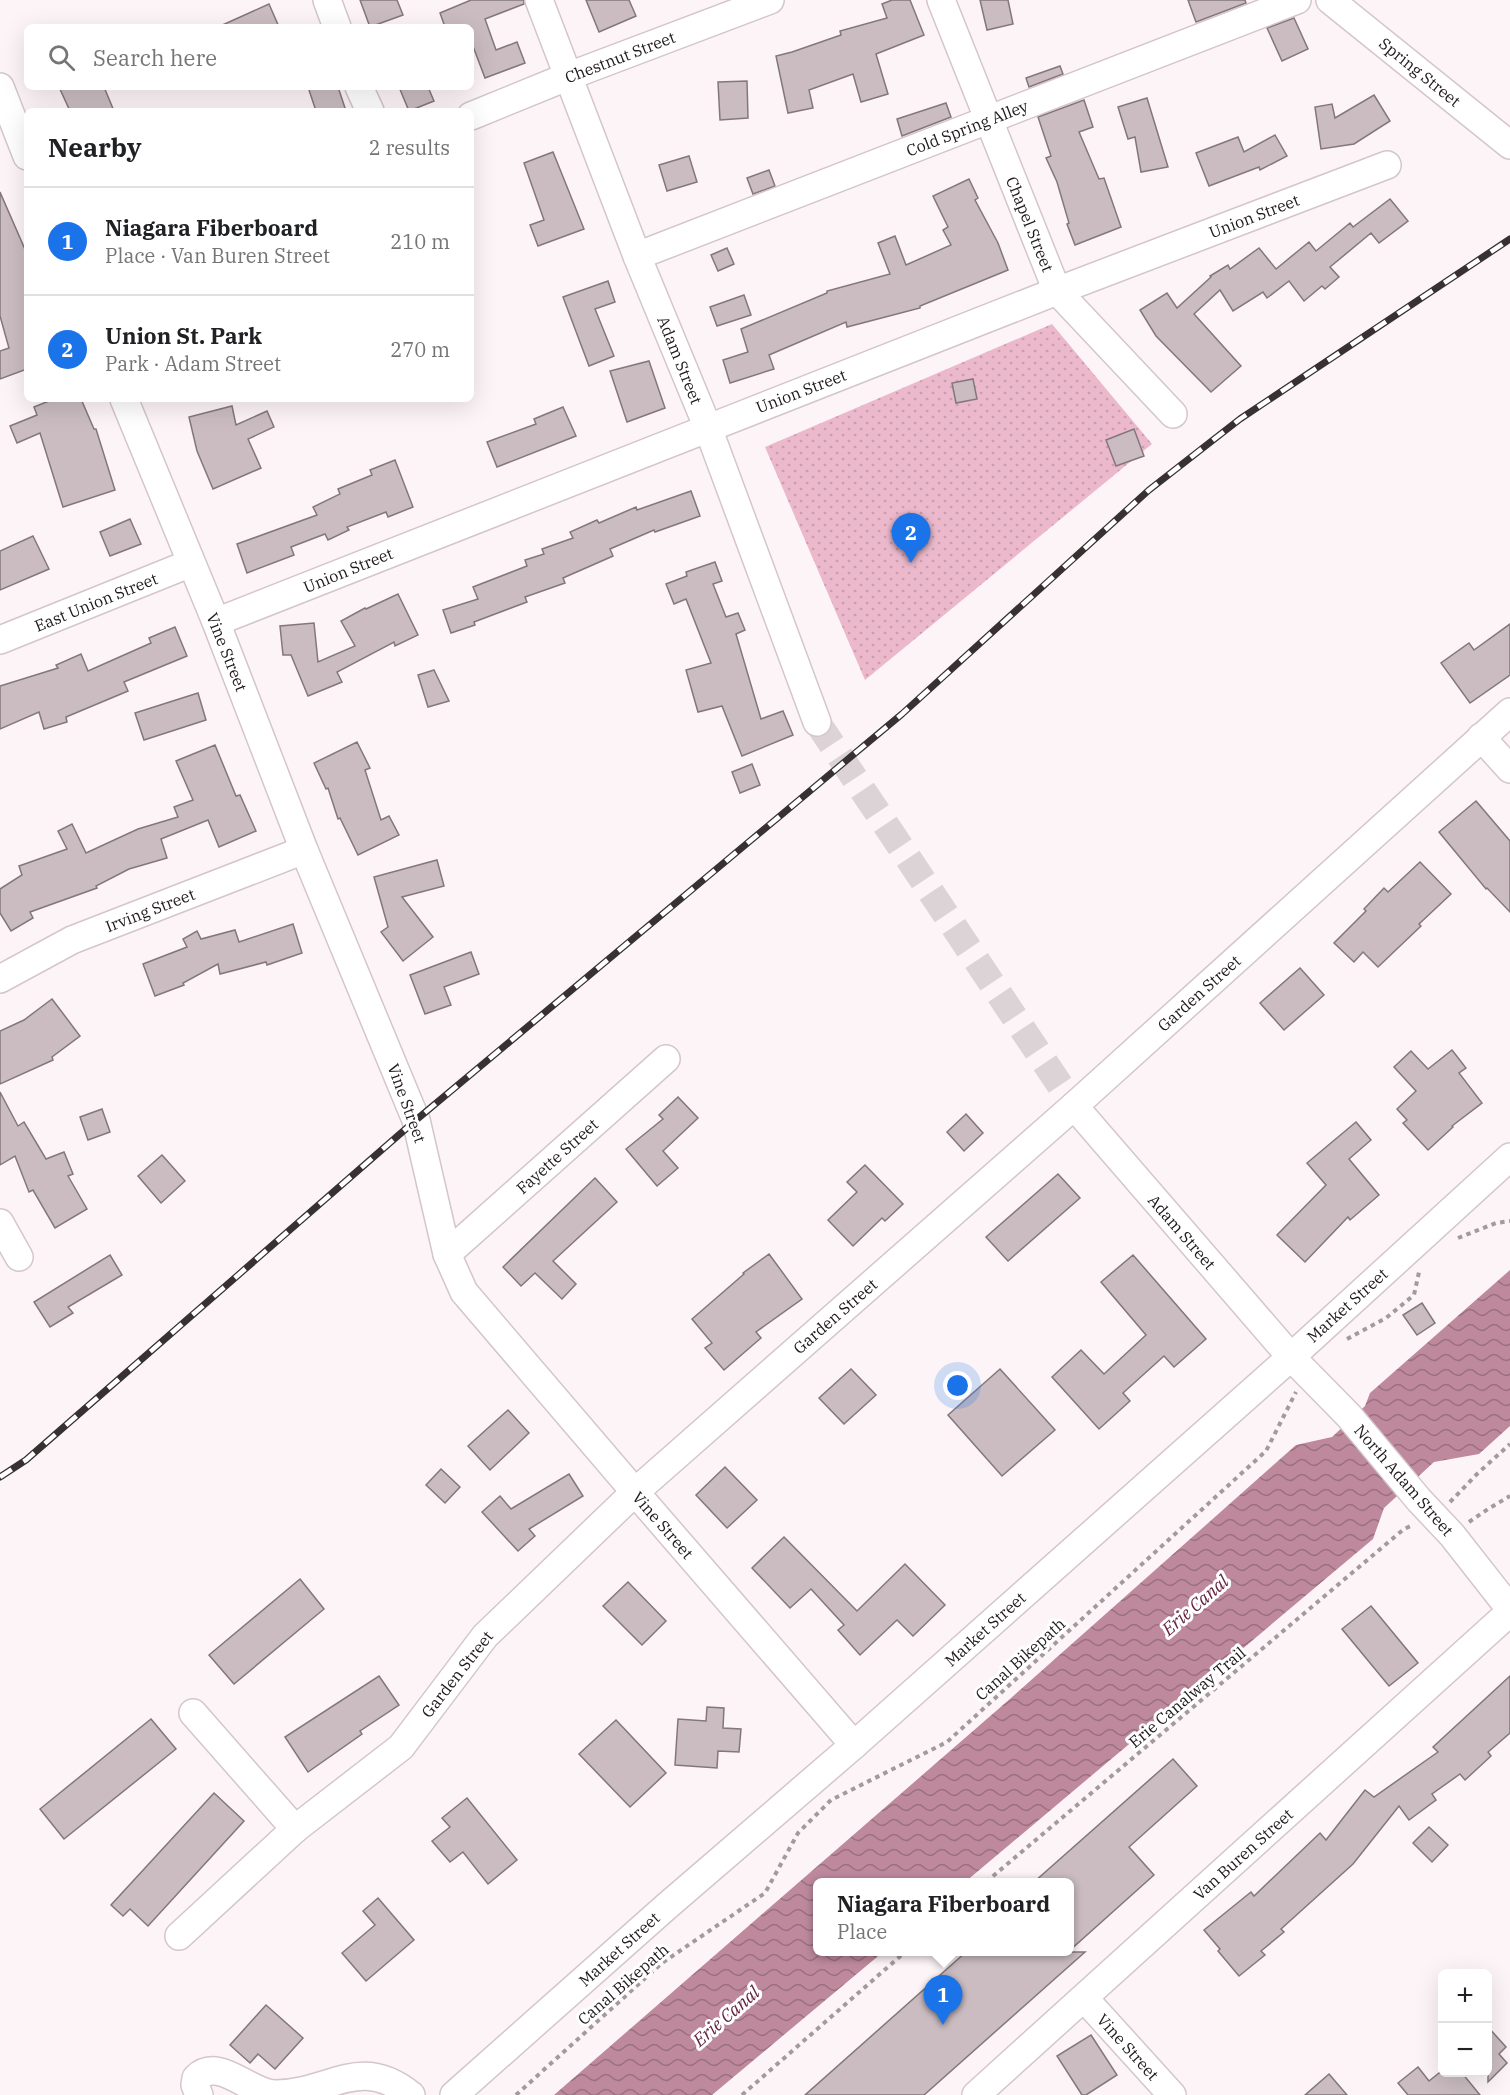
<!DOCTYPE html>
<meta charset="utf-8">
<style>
:root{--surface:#fff;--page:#f2f2f2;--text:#202124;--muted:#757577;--line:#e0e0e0;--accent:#1a73e8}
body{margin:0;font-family:"IBM Plex Serif",serif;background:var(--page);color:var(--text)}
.controls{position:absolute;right:18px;bottom:18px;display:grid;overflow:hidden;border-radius:9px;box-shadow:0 6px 24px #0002}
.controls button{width:54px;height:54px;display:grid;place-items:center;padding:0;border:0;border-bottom:2px solid var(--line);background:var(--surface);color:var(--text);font:30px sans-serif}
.you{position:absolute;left:958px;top:1386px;width:21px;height:21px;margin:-15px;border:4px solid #fff;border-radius:50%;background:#1a73e8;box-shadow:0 0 0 9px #1a73e833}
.badge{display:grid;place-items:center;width:39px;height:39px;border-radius:50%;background:var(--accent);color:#fff;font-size:20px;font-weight:700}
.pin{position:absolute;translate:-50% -50px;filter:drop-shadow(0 2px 3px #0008)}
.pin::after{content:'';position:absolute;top:32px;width:21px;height:18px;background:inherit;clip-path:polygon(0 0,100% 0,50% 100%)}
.popup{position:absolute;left:813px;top:1878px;width:261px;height:78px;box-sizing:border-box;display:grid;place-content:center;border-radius:9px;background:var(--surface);filter:drop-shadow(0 2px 4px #0005);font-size:20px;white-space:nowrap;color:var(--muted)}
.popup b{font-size:22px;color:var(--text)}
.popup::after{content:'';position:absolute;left:50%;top:100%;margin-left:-12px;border:12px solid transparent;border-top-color:var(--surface)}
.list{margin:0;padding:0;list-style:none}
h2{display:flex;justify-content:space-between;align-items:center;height:78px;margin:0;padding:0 24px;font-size:26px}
h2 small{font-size:20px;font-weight:400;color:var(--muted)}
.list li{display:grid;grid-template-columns:39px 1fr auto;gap:18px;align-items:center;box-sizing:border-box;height:108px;padding:0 24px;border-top:2px solid var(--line)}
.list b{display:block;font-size:22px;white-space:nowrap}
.list p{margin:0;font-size:20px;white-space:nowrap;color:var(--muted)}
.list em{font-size:20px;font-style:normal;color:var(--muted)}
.icon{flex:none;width:33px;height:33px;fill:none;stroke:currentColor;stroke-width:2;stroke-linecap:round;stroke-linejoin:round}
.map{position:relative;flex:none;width:1510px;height:2095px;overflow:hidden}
.search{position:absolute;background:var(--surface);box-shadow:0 6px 24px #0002;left:24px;top:24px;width:450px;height:66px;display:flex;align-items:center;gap:15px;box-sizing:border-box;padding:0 21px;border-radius:9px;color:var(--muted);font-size:22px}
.panel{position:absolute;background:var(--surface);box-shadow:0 6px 24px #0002;left:24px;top:108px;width:450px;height:294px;border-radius:9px}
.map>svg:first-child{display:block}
</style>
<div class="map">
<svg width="1510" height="2095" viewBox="0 0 1510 2095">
<defs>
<pattern id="park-dots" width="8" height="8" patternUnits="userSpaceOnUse" patternTransform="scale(1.5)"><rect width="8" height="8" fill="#ebb9cb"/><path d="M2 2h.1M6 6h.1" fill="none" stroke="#c99eae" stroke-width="1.8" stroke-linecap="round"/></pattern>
<pattern id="water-waves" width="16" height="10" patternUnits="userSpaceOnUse" patternTransform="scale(1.5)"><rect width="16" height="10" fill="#be899d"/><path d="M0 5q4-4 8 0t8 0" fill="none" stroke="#9a6f7f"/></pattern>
</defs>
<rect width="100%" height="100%" fill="#fdf4f7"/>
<!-- park -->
<path fill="url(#park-dots)" d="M1052,324L1152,444L865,680L765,447Z"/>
<!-- water -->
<path fill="url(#water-waves)" d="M1510,1270V1426L1479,1454L1434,1462L1384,1508L1373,1539L965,1882H817V1952H883L712,2095H554L1011,1698L1296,1445L1332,1437L1365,1406L1370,1393Z"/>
<!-- building -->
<g fill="#cabcc1" stroke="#84777b" stroke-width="1.5">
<path d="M360,0H397L403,15L370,27Z"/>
<path d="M471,0H524V4L485,19L496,50L517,42L525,63L485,78L471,41V27H445L440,13Z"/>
<path d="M586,0H629L636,16L599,32Z"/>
<path d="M892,0H910L924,35L876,54L888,94L861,102L853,74L809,90L813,108L788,113L776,56L792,52L841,35L840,31L887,18L882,4Z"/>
<path d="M980,0H1008L1013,24L987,30Z"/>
<path d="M1188,0H1245L1246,3L1196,22Z"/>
<path d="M269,4L279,27H218Z"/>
<path d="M1294,18L1308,49L1282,61L1267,28Z"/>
<path d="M1060,66L1063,74L1029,87L1026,78Z"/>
<path d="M747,81L748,118L720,120L718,82Z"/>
<path d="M59,87H104L114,111H70Z"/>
<path d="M308,87H338L346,111H316Z"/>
<path d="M399,87H428L434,101L409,111Z"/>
<path d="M1374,95L1390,121L1354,144L1321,149L1315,107L1332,104L1335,118Z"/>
<path d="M1147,98L1168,167L1141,172L1135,137L1128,139L1118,107Z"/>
<path d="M1084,100L1093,127L1079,132L1099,179L1104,178L1121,227L1075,245L1067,224L1069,223L1057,182L1046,158L1051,156L1038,117Z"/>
<path d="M946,103L951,117L902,136L897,119Z"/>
<path d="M1275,135L1287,156L1260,170L1259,167L1209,186L1196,153L1238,137L1244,152Z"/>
<path d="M553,152L584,229L538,246L530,225L544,220L524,163Z"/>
<path d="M689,156L697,182L667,191L659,165Z"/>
<path d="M769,170L775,186L753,194L747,178Z"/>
<path d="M969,179L978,198L975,200L998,243L1008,270L920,306V308L847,327L846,322L769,355L774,369L730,383L723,360L748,352L741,329L827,293V291L890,274L878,243L895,236L906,265L951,245L943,230L948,227L933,196Z"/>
<path d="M0,192L27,254V369L0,379V351L9,348L0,316Z"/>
<path d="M1390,199L1408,221L1379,243L1371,233L1330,267L1339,277L1325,289L1322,286L1304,301L1289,281L1267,298L1263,292L1233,311L1220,290L1194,314L1241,366L1211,392L1156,336L1140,310L1167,293L1177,308L1211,277L1210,276L1228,265L1230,269L1259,248L1276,269L1309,242L1316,251L1350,223L1353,227Z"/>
<path d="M727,248L734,264L718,271L711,255Z"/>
<path d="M608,281L615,302L595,309L614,356L589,366L563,297Z"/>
<path d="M744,295L751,315L717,326L710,307Z"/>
<path d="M649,361L665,408L627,422L610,371Z"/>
<path d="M973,379L977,399L956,403L952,383Z"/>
<path d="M54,399H81L94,429H96L115,490L63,507L40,433L17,443L10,426L37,415L34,407Z"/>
<path d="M232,406L236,425L267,411L274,427L248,439L261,468L213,489L197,451L189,417Z"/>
<path d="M563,407L576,436L497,467L487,442L536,424L534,419Z"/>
<path d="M1134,429L1144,456L1116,466L1106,440Z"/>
<path d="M395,460L413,507L388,517L386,512L347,527L349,530L328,540L325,534L291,547L294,555L247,573L237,544L317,515L313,507L340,494L338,489L372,475L370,470Z"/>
<path d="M691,491L700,516L655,532L654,530L610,549L613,556L563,578L565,583L525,597L527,602L474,622L475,625L451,633L443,610L478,599L473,587L527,566L525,560L544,554L542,549L573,538L570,532L597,520L599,523L636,507L637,510Z"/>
<path d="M130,519L141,544L110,556L100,532Z"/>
<path d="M33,536L49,569L0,590V551Z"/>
<path d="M715,562L722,581L713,584L726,617L738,613L745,630L736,634L761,719L783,711L793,735L742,756L722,706L698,712L686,670L711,663L686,599L674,604L666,584L687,576L686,572Z"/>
<path d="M398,594L418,635L395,646L394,642L337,672L342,682L308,696L291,655H283L280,626L314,623L318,662L355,646L341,621L365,608L366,609Z"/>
<path d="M1510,624V675L1470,703L1441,663L1469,643L1474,650Z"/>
<path d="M175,627L187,656L124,682L128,691L66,717L67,722L44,729L39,712L0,729V686L58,668L56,665L81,654L88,671L151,643L149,638Z"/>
<path d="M434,670L449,701L428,707L418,675Z"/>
<path d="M198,693L206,720L144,740L135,713Z"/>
<path d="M357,742L370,768L365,770L381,820L389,816L399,835L358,855L340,818L338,819L328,788L326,789L314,763Z"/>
<path d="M215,745L236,796L240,795L256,831L219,847L208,820L161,839L167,858L129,869L96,886L97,888L30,912L33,918L11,931L0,913V889L22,875L19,866L67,849L58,831L72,824L86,853L138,829L178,817L174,807L193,800L176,761Z"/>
<path d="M752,764L760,785L740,793L732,772Z"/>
<path d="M1476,801L1510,841V912L1487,888L1486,889L1439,832Z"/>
<path d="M437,860L444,886L402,897L433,937L403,961L381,932L388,927L374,877Z"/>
<path d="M1420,862L1451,894L1419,924L1421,926L1378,967L1363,952L1354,962L1334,943L1366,911L1364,909L1384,888L1388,892Z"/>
<path d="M293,924L302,953L267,965L266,962L220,974L218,964L183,983L184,985L155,996L143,964L187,947L183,939L197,931L201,939L235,930L239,942Z"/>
<path d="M471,952L479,974L444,987L451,1005L425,1014L410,975Z"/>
<path d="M1300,968L1324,995L1284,1030L1260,1003Z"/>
<path d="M52,999L80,1036L52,1057L53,1060L0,1084V1031L24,1020Z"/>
<path d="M1452,1050L1466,1068L1459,1073L1482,1103L1452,1126L1453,1127L1428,1150L1403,1123L1407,1120L1397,1109L1416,1091L1394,1067L1411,1051L1428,1069Z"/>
<path d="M0,1092L18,1126L24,1122L46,1159L64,1152L73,1174L68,1176L87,1209L55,1228L33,1190L29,1192L15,1156L0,1165Z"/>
<path d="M678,1097L698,1118L663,1151L678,1168L657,1186L626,1149L663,1119L659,1115Z"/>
<path d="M102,1109L110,1132L88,1140L80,1117Z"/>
<path d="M966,1114L983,1133L964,1151L947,1132Z"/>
<path d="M1356,1122L1371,1140L1349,1159L1379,1195L1350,1220L1348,1217L1305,1262L1277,1235L1326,1185L1307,1163Z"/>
<path d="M162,1155L185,1181L161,1203L138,1176Z"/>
<path d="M865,1165L903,1204L885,1221L882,1218L853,1246L828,1220L857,1192L847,1182Z"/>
<path d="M1058,1174L1080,1198L1008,1261L986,1237Z"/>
<path d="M595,1178L617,1202L553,1261L576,1284L562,1299L535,1273L521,1286L503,1267Z"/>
<path d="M769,1254L802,1299L756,1332L761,1338L724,1370L705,1348L712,1343L692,1319L744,1274L743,1273Z"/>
<path d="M110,1255L122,1275L68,1307L73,1313L50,1327L34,1302Z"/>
<path d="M1133,1255L1206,1339L1174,1367L1164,1356L1123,1393L1130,1401L1099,1429L1052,1377L1081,1350L1104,1374L1146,1335L1101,1282Z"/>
<path d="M1422,1303L1435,1323L1417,1335L1403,1315Z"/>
<path d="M851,1369L876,1395L844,1424L819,1398Z"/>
<path d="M1000,1369L1055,1430L1002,1476L948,1415Z"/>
<path d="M508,1410L529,1433L490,1470L468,1446Z"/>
<path d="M725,1467L757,1500L727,1528L696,1495Z"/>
<path d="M441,1469L460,1487L445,1503L426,1485Z"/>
<path d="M569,1474L583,1496L529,1529L535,1536L518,1551L482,1512L500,1496L511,1509Z"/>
<path d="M784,1537L857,1611L905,1564L945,1605L913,1636L897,1620L860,1655L838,1630L844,1625L811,1589L790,1608L752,1568Z"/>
<path d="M300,1579L324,1609L234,1684L209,1655Z"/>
<path d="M628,1582L666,1621L642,1645L603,1606Z"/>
<path d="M1371,1606L1418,1663L1389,1686L1342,1629Z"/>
<path d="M379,1676L399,1705L360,1731L362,1734L308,1772L285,1737Z"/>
<path d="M1510,1676V1733L1488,1752L1491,1756L1465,1780L1460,1774L1432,1794L1436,1800L1409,1820L1399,1806L1353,1864L1281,1929L1284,1932L1261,1951L1265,1955L1239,1976L1218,1951L1220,1949L1204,1930L1251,1892L1254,1896L1320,1833L1326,1840L1365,1790L1374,1797L1438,1752L1433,1747Z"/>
<path d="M707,1707L724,1708L723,1728L741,1729L739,1752L718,1751L717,1768L675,1765L678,1719L706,1721Z"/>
<path d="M151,1719L176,1749L64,1839L40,1809Z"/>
<path d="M616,1720L666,1773L630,1807L579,1754Z"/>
<path d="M1173,1759L1197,1786L1129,1847L1154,1875L1069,1951V1882H1034Z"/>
<path d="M214,1793L244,1821L148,1926L130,1909L123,1916L111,1905Z"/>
<path d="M467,1798L517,1860L488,1884L463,1852L450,1862L432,1841L450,1827L442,1818Z"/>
<path d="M1429,1827L1448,1845L1432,1862L1413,1843Z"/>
<path d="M378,1898L414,1940L366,1981L342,1953L375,1925L363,1911Z"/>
<path d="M966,1952H1085L924,2095H805Z"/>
<path d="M266,2005L303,2038L275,2069L258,2054L250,2063L230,2045Z"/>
<path d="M1488,2027L1506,2047L1499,2054L1507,2063L1488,2082Z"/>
<path d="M1091,2035L1117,2075L1086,2095H1082L1057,2056Z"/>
<path d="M1418,2067L1429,2081L1439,2073H1462L1480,2095H1408L1398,2083Z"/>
<path d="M1329,2074L1347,2095H1305Z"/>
</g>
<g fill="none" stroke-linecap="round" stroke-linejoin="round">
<!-- minor-tunnel -->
<path stroke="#dcd3d6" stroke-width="27" stroke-dasharray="27 14" stroke-linecap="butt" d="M817,722L1074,1106"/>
<defs>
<g id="minor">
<path d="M327,0L337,27"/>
<path d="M539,0L637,256L708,428L817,722"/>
<path d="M941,0L1057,291L1173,414"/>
<path d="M1330,0L1510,145"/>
<path d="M0,87L27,156"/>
<path d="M359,87L370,111"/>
<path d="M471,116L569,76L770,0"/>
<path d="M637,256L1297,0"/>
<path d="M124,399L216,622L304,850L416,1120L447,1254L464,1292L635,1492L854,1745"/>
<path d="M216,622L1057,291L1387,165"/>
<path d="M0,640L191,563"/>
<path d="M1481,737L1510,769"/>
<path d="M0,979L72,940L304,850"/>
<path d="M1074,1106L1291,1357L1349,1416L1419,1500L1452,1535L1510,1609"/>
<path d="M0,1223L19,1257"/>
<path d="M447,1254L666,1059"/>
<path d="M193,1713L295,1829"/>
<path d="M179,1936L295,1829L401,1747L485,1636L635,1492L1074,1106L1510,712"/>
<path d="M1084,1998L1172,2095"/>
<path d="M199,2095L195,2085L196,2078C219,2055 251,2095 276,2094C332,2093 359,2054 411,2095"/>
<path d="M454,2095L667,1906L854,1745L1291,1357L1510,1157"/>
<path d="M976,2095L1510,1612"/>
</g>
</defs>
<!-- minor casing -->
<use href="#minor" stroke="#d4c6cb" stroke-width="30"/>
<!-- path -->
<g stroke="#a29b9d" stroke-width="4" stroke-dasharray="4.5 4.5" stroke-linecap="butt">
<path d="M1458,1238L1496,1223L1510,1221"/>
<path d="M1347,1339L1386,1318L1414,1295L1419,1272"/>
<path d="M1450,1502L1477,1474L1510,1444"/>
<path d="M1469,1522L1488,1509L1510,1496"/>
<path d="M986,1882L1404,1529L1413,1525"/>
<path d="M516,2095L662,1963L765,1893L798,1833L831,1800L947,1742L1266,1451L1296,1392"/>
<path d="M742,2095L905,1952"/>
</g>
<!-- minor -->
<use href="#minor" stroke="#fff" stroke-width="27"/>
<defs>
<path id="rail" d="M0,1477L26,1460L416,1120L902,714L1149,490L1240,419L1510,239"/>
</defs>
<!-- rail casing -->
<use href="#rail" stroke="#373132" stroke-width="7"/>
<!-- rail -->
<use href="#rail" stroke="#fff" stroke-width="4.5" stroke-dasharray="14" stroke-linecap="butt"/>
</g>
<g text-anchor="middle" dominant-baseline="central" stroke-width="6" stroke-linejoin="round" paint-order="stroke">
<!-- street labels -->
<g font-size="16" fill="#1e191a" stroke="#fff">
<text transform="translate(620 57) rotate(-21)">Chestnut Street</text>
<text transform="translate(1420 72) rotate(39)">Spring Street</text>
<text transform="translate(967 128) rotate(-21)">Cold Spring Alley</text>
<text transform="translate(1254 216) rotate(-21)">Union Street</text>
<text transform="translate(1030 224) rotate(68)">Chapel Street</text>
<text transform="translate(680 360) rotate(68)">Adam Street</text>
<text transform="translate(801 391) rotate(-21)">Union Street</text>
<text transform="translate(348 570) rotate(-22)">Union Street</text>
<text transform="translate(96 602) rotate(-22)">East Union Street</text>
<text transform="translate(227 652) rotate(68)">Vine Street</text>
<text transform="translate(150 910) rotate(-21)">Irving Street</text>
<text transform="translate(1199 993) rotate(-42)">Garden Street</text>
<text transform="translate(407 1103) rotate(70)">Vine Street</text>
<text transform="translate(557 1156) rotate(-42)">Fayette Street</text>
<text transform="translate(1182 1232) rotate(49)">Adam Street</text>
<text transform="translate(1347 1305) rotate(-42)">Market Street</text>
<text transform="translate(835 1316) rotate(-41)">Garden Street</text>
<text transform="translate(1404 1480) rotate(49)">North Adam Street</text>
<text transform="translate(663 1525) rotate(49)">Vine Street</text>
<text transform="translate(985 1629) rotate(-42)">Market Street</text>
<text transform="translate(1020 1659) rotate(-42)">Canal Bikepath</text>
<text transform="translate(457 1674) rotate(-52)">Garden Street</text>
<text transform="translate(1187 1697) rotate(-40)">Erie Canalway Trail</text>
<text transform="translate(1243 1854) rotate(-42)">Van Buren Street</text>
<text transform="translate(619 1949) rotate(-42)">Market Street</text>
<text transform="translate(623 1984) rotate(-41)">Canal Bikepath</text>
<text transform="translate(1128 2047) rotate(48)">Vine Street</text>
</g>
<!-- water labels -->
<g font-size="18" font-style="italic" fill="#642341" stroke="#fff">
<text transform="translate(1195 1605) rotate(-41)">Erie Canal</text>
<text transform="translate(726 2016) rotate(-41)">Erie Canal</text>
</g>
</g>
</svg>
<div class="controls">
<button>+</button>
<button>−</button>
</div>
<div class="you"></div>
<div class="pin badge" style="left:943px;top:2025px">1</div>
<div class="popup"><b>Niagara Fiberboard</b>Place</div>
<div class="pin badge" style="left:911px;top:563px">2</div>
<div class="search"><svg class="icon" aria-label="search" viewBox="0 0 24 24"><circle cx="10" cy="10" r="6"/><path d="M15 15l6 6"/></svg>Search here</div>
<section class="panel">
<h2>Nearby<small>2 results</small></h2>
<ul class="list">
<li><span class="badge">1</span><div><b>Niagara Fiberboard</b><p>Place · Van Buren Street</p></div><em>210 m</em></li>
<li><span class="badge">2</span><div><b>Union St. Park</b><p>Park · Adam Street</p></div><em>270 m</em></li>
</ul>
</section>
</div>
